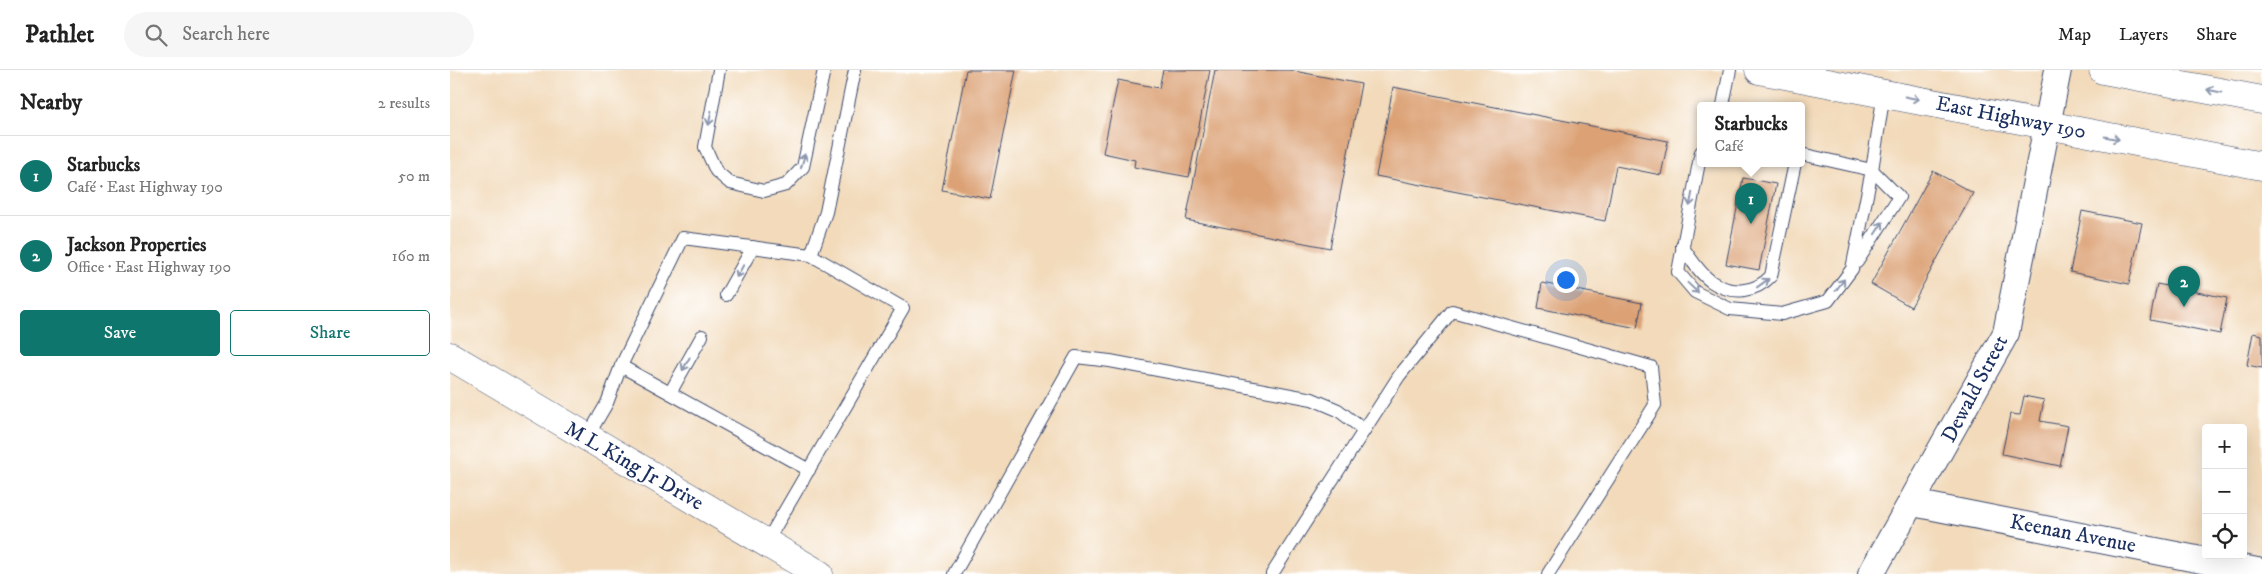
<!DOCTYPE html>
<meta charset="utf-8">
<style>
:root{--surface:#fff;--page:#f6f6f6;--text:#222;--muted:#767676;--line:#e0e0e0;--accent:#0f766e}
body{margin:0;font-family:"IM FELL DW Pica",serif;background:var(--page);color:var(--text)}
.controls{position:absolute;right:15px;bottom:15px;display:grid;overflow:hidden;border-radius:5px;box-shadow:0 5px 20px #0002}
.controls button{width:45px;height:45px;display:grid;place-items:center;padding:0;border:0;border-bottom:1px solid var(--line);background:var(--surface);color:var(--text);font:25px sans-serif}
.you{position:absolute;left:1115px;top:209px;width:18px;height:18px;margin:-12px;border:4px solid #fff;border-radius:50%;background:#1a73e8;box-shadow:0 0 0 8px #1a73e833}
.badge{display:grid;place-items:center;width:32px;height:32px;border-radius:50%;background:var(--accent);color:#fff;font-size:16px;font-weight:700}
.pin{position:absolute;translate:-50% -41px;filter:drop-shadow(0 1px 2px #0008)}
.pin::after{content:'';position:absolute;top:26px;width:18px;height:15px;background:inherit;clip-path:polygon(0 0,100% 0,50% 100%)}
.popup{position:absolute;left:1247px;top:32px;width:108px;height:65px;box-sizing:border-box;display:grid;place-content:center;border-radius:5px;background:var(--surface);filter:drop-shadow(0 1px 4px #0005);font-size:16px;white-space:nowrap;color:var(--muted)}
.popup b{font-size:19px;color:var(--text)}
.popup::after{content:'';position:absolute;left:50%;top:100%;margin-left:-10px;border:10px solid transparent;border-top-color:var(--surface)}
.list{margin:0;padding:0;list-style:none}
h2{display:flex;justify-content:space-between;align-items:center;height:65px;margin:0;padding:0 20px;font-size:21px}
h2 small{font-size:16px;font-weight:400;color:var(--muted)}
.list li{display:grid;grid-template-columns:32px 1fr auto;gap:15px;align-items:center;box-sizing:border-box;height:80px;padding:0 20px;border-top:1px solid var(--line)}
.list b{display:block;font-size:19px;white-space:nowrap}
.list p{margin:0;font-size:16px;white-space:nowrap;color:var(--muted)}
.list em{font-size:16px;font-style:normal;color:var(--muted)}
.actions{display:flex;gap:10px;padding:15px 20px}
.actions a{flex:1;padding:11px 0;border:1px solid var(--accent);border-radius:5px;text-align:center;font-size:18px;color:var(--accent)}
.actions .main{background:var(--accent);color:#fff}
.icon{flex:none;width:28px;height:28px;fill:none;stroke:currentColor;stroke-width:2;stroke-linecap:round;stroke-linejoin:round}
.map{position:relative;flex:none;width:1812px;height:504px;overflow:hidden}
header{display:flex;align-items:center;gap:30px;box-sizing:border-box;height:70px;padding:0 25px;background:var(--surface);border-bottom:1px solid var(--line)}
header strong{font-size:24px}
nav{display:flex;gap:28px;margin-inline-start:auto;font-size:18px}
.search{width:350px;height:45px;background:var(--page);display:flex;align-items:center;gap:12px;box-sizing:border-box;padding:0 18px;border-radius:28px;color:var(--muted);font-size:19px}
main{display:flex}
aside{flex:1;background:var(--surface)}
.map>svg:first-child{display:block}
</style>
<header>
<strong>Pathlet</strong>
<div class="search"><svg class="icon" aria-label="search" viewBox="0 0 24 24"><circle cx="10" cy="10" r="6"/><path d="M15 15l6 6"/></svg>Search here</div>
<nav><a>Map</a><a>Layers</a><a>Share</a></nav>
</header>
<main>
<aside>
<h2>Nearby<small>2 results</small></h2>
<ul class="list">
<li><span class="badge">1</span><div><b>Starbucks</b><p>Café · East Highway 190</p></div><em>50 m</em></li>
<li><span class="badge">2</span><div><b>Jackson Properties</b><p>Office · East Highway 190</p></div><em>160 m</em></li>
</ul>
<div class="actions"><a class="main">Save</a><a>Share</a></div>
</aside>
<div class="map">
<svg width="1812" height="504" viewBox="0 0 1812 504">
<rect width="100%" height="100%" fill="#fff"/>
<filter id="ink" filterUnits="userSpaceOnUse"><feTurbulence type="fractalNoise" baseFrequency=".02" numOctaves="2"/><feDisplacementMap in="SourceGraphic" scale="10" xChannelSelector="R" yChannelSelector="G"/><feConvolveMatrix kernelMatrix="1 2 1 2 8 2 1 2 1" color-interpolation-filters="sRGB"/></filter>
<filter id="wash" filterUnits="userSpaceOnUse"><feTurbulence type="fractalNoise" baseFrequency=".0096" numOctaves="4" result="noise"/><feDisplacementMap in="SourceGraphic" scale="20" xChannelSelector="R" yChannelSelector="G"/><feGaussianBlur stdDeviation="1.12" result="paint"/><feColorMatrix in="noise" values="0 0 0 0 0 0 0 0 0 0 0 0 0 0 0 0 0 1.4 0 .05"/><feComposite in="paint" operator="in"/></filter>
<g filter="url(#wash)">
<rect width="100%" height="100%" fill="#f2daba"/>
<g id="blocks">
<!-- building -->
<g fill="#dca276">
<path d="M516,0H566L540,129L492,120Z"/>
<path d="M713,0H760L739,107L684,97L685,90L653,83L668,10L709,18Z"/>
<path d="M765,0H839L911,14L880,178L736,150Z"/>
<path d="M943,17L1218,71L1211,105L1166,96L1155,151L926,106Z"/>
<path d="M1483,101L1523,123L1461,237L1421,214Z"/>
<path d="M1293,108L1326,114L1309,200L1276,194Z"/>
<path d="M1632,141L1692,153L1679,214L1620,202Z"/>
<path d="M1092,213L1192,233L1187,258L1088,238Z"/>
<path d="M1707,214L1777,228L1770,264L1700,250Z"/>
<path d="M1803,263L1812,265V298L1797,295Z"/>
<path d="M1574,326L1594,330L1590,351L1618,356L1610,396L1552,384L1560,344L1570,345Z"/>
</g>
</g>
</g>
<g filter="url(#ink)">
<use href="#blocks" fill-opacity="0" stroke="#3b496c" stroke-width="1"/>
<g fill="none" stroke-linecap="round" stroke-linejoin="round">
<defs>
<g id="lane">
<path d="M269,0L255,77L266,101L280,113L314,121L336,115L353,97L374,0"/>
<path d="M1273,35L1280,0"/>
<path d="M1251,82L1228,202L1245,222L1280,239L1332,244L1378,231L1402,199L1422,100"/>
<path d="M1351,84L1422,100L1434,23"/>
<path d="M1232,176C1240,188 1250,204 1262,212C1282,225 1305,223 1321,206L1345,93"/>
<path d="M361,185L376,142L405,0"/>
<path d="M1407,192L1449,127L1422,100"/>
<path d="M276,225L303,177"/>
<path d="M171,296L359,400"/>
<path d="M220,323L252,266"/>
<path d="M136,369L157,333L171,296L233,168L361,185L453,238L316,473"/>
<path d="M504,504L626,287L660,291L862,329L888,340L914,360"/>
<path d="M822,504L949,306L1002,241L1201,297L1205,335L1098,504"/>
</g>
<g id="street">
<path d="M1463,433L1812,502"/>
<path d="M1421,504L1556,263L1608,0"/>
</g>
<path id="secondary" d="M0,286L369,504"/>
<g id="primary">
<path d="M1309,0L1812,96"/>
<path d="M1653,0L1812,30"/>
</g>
</defs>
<!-- lane casing -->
<use href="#lane" stroke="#3b496c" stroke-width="14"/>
<!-- street casing -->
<use href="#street" stroke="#3b496c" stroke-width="28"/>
<!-- secondary casing -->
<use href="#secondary" stroke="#3b496c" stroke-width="29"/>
<!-- primary casing -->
<use href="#primary" stroke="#3b496c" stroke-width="29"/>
<!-- lane -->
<use href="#lane" stroke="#fff" stroke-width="12"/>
<!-- street -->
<use href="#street" stroke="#fff" stroke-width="26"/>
<!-- secondary -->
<use href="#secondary" stroke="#fff" stroke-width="28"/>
<!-- primary -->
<use href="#primary" stroke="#fff" stroke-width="28"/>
</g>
<!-- one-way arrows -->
<defs><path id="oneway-shaft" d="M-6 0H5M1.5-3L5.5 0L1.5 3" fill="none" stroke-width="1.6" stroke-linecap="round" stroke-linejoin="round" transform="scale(1.25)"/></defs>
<g stroke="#8d97ae">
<use href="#oneway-shaft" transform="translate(1764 21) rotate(-169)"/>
<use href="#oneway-shaft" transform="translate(1462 28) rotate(11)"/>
<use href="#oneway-shaft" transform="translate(260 48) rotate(101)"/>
<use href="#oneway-shaft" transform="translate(1662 68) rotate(11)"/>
<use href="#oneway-shaft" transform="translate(353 91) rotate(-73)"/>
<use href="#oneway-shaft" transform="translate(1241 129) rotate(101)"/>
<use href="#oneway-shaft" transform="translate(1429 158) rotate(-57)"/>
<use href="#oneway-shaft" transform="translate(290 201) rotate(120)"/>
<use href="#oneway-shaft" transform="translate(1313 213) rotate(-36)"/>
<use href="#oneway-shaft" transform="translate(1390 215) rotate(-53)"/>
<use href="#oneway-shaft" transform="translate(1243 218) rotate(43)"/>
<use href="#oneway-shaft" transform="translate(236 294) rotate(119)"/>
</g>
</g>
<g text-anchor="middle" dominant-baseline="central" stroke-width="4" stroke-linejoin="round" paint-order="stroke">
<!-- street labels -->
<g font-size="21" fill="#1b2f5e" stroke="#fff">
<text transform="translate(1561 48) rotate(11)">East Highway 190</text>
<text transform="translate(1525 319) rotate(-62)">Dewald Street</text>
<text transform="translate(184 396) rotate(30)">M L King Jr Drive</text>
<text transform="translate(1623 464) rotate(11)">Keenan Avenue</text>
</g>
</g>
</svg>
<div class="controls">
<button>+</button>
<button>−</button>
<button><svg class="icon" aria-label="locate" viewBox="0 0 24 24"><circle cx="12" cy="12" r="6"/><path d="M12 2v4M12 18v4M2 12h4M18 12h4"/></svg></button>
</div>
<div class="you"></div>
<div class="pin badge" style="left:1301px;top:154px">1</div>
<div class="popup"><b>Starbucks</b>Café</div>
<div class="pin badge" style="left:1734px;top:237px">2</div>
</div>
</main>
